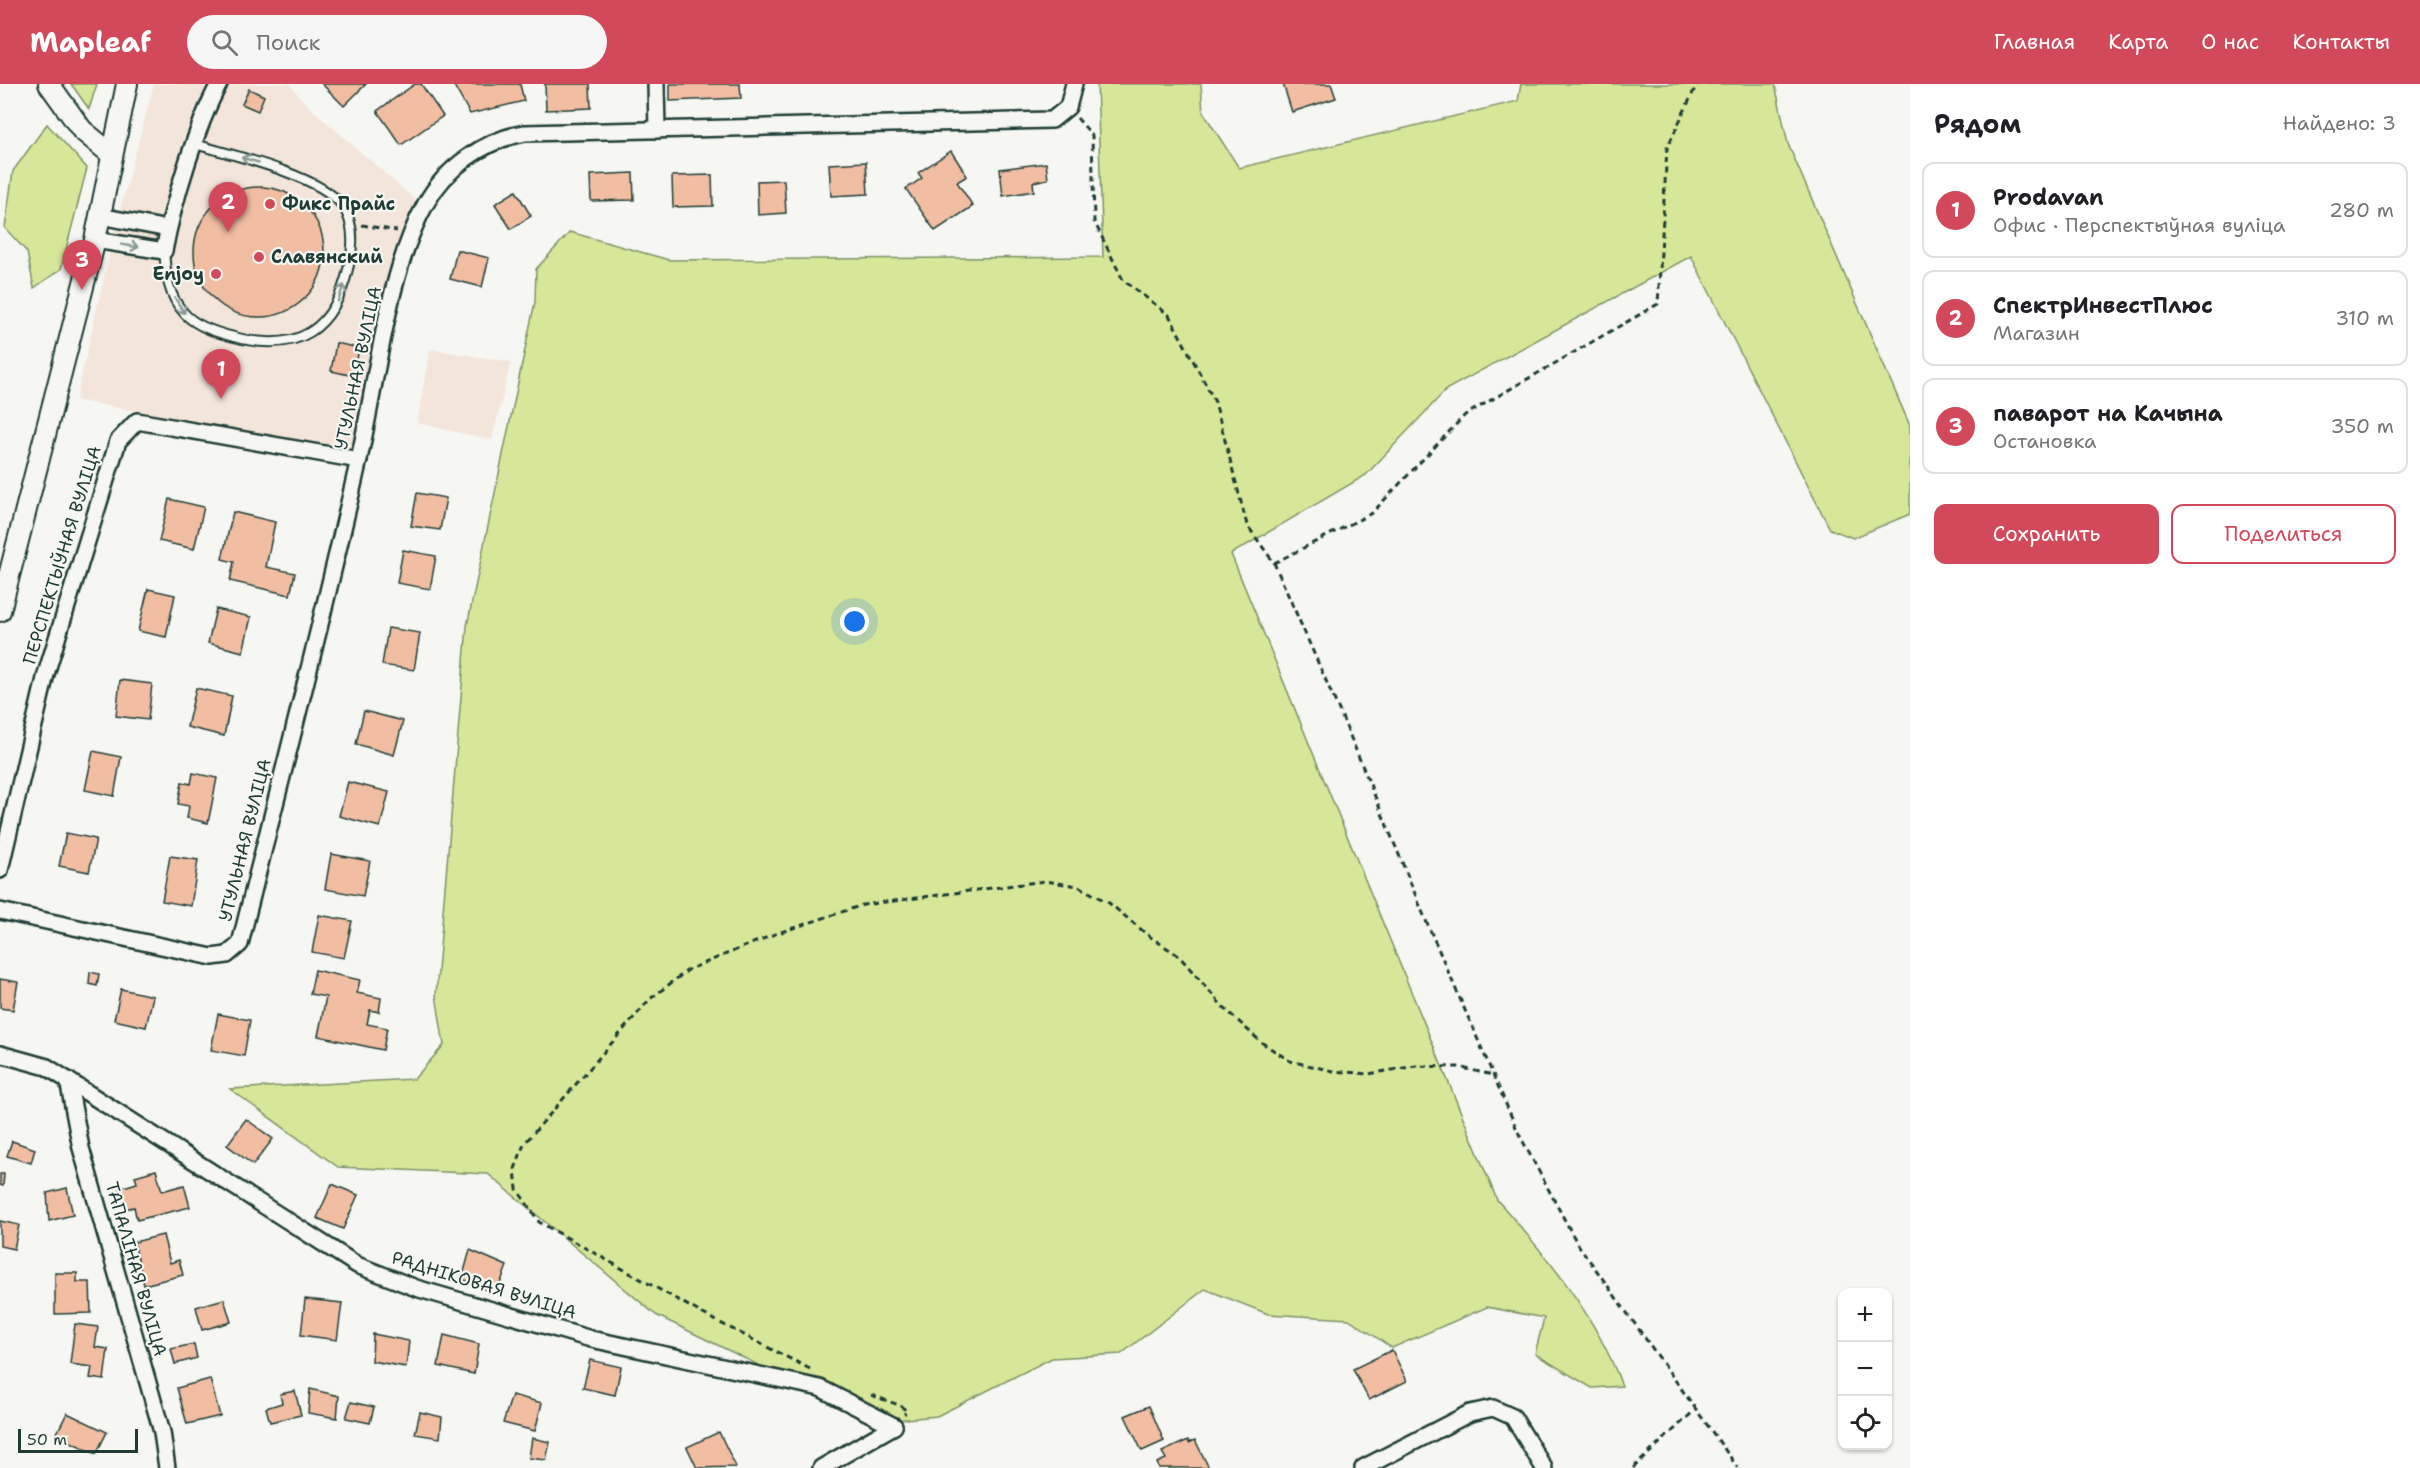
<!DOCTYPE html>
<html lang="ru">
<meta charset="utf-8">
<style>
:root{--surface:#fff;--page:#f6f6f6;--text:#202124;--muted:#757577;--line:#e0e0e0;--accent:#d1495b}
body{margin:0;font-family:"Shantell Sans",sans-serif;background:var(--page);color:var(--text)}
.controls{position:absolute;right:18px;bottom:18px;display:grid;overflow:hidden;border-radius:12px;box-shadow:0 2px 4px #0004}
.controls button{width:54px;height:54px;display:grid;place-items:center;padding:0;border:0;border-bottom:2px solid var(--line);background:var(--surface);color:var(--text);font:30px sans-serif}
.scale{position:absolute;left:18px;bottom:15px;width:120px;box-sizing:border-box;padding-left:6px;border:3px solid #1f3d34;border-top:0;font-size:16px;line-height:21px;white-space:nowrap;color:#1f3d34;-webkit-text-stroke:4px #f6f6f2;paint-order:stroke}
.you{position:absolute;left:855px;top:538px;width:21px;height:21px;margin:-15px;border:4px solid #fff;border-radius:50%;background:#1a73e8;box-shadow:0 0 0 9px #1a73e833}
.badge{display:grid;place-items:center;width:39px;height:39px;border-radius:50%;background:var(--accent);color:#fff;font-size:20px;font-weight:700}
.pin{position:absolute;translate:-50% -50px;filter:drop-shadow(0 2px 3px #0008)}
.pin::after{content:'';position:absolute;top:32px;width:21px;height:18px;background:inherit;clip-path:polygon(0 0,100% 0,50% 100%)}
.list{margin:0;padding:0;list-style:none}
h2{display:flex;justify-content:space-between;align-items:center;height:78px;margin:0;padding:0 24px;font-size:26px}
h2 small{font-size:20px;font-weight:400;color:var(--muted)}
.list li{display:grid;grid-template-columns:39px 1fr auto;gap:18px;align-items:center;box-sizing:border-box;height:96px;margin:0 12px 12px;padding:0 12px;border:2px solid var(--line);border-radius:12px}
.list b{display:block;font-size:22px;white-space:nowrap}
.list p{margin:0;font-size:20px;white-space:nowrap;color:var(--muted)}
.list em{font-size:20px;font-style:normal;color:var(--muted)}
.actions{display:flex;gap:12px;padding:18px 24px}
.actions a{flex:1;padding:14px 0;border:2px solid var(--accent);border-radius:12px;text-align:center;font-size:21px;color:var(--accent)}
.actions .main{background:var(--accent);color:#fff}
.icon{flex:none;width:33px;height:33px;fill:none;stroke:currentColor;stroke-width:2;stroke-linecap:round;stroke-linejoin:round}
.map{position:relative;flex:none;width:1910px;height:1384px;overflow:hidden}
header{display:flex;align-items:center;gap:36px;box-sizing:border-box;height:84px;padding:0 30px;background:var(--accent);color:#fff}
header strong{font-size:28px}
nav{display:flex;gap:33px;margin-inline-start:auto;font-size:21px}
.search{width:420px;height:54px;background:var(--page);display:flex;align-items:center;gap:15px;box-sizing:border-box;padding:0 21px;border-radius:33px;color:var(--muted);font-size:22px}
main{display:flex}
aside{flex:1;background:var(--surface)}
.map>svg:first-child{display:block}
</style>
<header>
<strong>Mapleaf</strong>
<div class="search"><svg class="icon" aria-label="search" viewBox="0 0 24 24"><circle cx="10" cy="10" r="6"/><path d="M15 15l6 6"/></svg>Поиск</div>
<nav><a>Главная</a><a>Карта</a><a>О нас</a><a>Контакты</a></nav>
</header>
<main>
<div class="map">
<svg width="1910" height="1384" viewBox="0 0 1910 1384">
<rect width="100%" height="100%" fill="#f6f6f2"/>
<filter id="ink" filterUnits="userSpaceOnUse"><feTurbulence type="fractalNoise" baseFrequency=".0167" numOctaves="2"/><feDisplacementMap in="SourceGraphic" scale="12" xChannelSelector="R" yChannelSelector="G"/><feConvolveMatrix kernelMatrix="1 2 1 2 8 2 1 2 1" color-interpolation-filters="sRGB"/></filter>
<g filter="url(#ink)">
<!-- built -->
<g fill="#f4e5da">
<path d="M154,0H289L307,21L421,121L354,367L76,316L115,145Z"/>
<path d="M430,265L511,278L492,356L417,339Z"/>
</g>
<!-- green -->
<g fill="#d7e79a" stroke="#7b9267" stroke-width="1.5">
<path d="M71,0H97L89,25Z"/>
<path d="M1097,0H1201L1203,28L1239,84L1518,17L1521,0H1775L1788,60L1910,342V430L1853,454L1830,445L1691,172L1447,305L1366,391L1231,470L1497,1116C1547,1172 1596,1231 1622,1302L1592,1304L1535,1270L1544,1234L1487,1223L1392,1264L1349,1235L1268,1230L1205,1205L1121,1270L1052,1274L937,1332L875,1338L656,1231L488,1090L338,1083L230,1005L414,995L444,961L436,911L467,542L535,218L536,185L570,148L669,176L1103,173Z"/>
<path d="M47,40L87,84L61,185L34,204L27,168L5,144L13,87Z"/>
</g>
<!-- building -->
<g fill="#f1bda3" stroke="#1f3d34" stroke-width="1.5">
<path d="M322,0H366L344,22Z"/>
<path d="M415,0H421L443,32L401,61L377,27Z"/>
<path d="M453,0H520L524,17L470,30Z"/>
<path d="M545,0H590L591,24L546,26Z"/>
<path d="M670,0H740L741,14L670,17Z"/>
<path d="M1283,0H1331L1336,14L1292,28Z"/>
<path d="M249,5L264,12L258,27L242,20Z"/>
<path d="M951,67L967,92L957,98L973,122L935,147L906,105L922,94L918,89Z"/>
<path d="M866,78L868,110L831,112L829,80Z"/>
<path d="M1046,79L1048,95L1033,98L1034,107L1003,112L1000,85Z"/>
<path d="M633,89L634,116L591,117L590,91Z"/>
<path d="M712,91L713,122L673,123L672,92Z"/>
<path d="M784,96L786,129L758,131L757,97Z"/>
<circle cx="259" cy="168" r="65"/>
<path d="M516,107L531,132L511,145L495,120Z"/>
<path d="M457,166L489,174L482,203L450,195Z"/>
<path d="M336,259L359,264L354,292L331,287Z"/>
<path d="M417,409L446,414L440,446L411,442Z"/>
<path d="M169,415L204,423L194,465L159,457Z"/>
<path d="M233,428L275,438L266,483L295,489L290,511L230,497L234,478L222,475Z"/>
<path d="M403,466L436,472L430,505L397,499Z"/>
<path d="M148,505L175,511L166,553L138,547Z"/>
<path d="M216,525L251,533L243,568L208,559Z"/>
<path d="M388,544L420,549L414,586L382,581Z"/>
<path d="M120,596L152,600L148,636L116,632Z"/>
<path d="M196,604L232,612L224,652L187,643Z"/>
<path d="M364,627L403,637L394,671L356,660Z"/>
<path d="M93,667L121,673L114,712L85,706Z"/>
<path d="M193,689L217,694L208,739L187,734L189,722L178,720L182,698L191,700Z"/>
<path d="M348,698L389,708L380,743L339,732Z"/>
<path d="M66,749L96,755L89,788L59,782Z"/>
<path d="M331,770L370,777L363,812L325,805Z"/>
<path d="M170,772L198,776L191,822L162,817Z"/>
<path d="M319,831L352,837L344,874L312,868Z"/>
<path d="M315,886L360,896L357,909L381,914L379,928L370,926L367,940L387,944L383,966L318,952L326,913L310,910Z"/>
<path d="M90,888L99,890L97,902L89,900Z"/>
<path d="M0,895L18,898L13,926L0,924Z"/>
<path d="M121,905L153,912L146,943L114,936Z"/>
<path d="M218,930L250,936L244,972L211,966Z"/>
<path d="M246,1035L273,1055L253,1081L227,1061Z"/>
<path d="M12,1057L35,1065L31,1079L7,1072Z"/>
<path d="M156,1086L162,1107L184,1101L190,1123L137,1136L134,1123L125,1125L120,1104L137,1099L135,1092Z"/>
<path d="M0,1090H4L3,1102L0,1101Z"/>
<path d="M332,1100L358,1111L343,1145L317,1134Z"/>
<path d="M67,1104L73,1131L49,1137L47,1109Z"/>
<path d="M0,1137L19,1141L14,1165L0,1162Z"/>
<path d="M163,1151L170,1179L179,1176L183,1191L144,1201L134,1158Z"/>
<path d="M470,1166L507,1182L496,1210L462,1195Z"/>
<path d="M55,1189H77V1198H90L91,1229L55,1230Z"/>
<path d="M224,1215L231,1238L202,1246L196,1223Z"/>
<path d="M305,1215L342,1219L337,1256L301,1251Z"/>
<path d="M75,1240L98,1243L95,1263L108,1265L104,1296L90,1294L92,1283L70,1280Z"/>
<path d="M373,1250L409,1257L406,1283L372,1277Z"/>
<path d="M444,1251L479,1260L474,1290L438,1282Z"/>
<path d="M194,1260L197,1274L175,1280L171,1265Z"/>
<path d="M1392,1266L1407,1297L1369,1316L1353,1285Z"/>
<path d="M590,1276L621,1283L615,1311L583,1304Z"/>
<path d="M210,1295L220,1332L187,1340L177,1304Z"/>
<path d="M310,1305L339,1312L337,1334L308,1329Z"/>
<path d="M295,1307L301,1331L270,1338L266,1324L282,1319L280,1310Z"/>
<path d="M512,1311L542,1319L535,1347L503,1339Z"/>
<path d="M351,1318L374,1323L370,1339L346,1334Z"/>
<path d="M1149,1322L1164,1357L1142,1367L1125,1332Z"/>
<path d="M420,1328L442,1333L440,1354L415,1350Z"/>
<path d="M67,1329L107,1348L96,1370L56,1351Z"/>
<path d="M719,1348L736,1383L697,1384L687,1363Z"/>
<path d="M532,1354L550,1358L546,1376L529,1374Z"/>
<path d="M1188,1356L1189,1359L1195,1356L1209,1384H1159L1157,1379L1166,1375L1162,1368Z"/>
</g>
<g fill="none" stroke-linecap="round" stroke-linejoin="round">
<defs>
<path id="service" d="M164,167C166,191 168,212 185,230C197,243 218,249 234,253C299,270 335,246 349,181C354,160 355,138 341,120C318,91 232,71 195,60"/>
<g id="minor">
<path d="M656,0L657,46"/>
<path d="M100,132L168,145"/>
<path d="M95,156L164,167C173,119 196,43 219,0"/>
<path d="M0,786L46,590L118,357L137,337L359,376"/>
<path d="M0,827L212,873L227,871L240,860C280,698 323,537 359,375C377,297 387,190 425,121C445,84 484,56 525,49L1052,36L1068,23L1074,0"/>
<path d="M0,970L47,983L357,1181L416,1204L591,1255L820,1304L894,1342"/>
<path d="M68,996L81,1064L162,1348L167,1384"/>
<path d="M821,1384L894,1342"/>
<path d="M1363,1384L1470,1329L1493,1324L1513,1333L1544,1384"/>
</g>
<g id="tertiary">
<path d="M49,0L82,46L111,70"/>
<path d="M0,527L95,156L127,0"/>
</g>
</defs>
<!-- service casing -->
<use href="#service" stroke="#1f3d34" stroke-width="12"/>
<!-- minor casing -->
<use href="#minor" stroke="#1f3d34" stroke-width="20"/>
<!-- tertiary casing -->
<use href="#tertiary" stroke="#1f3d34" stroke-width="24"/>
<!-- path -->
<g stroke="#1f3d34" stroke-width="3" stroke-dasharray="6 4.5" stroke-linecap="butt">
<path d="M1077,34L1092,51L1094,137L1123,196L1169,231L1215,318L1247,441L1274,479L1346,642L1427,839L1519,1050L1577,1159L1738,1384"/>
<path d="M362,141L397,147"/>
<path d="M1274,479L1372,429L1465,331L1658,220L1667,64L1697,0"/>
<path d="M810,1285L703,1230L539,1138L517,1105L515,1085L524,1060L650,915L688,886L775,850L863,821L1045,797L1078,802L1109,819L1149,852L1179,872L1224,924L1261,958L1290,977L1333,987L1369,990L1416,982L1458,983L1493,991"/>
<path d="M871,1311L899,1321L907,1327L904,1330"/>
<path d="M1633,1384L1695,1326"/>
</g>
<!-- service -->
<use href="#service" stroke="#f6f6f2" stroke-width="8"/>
<!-- minor -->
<use href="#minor" stroke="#f6f6f2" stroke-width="15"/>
<!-- tertiary -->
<use href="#tertiary" stroke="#f6f6f2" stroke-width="20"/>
</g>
<!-- one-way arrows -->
<defs><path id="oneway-shaft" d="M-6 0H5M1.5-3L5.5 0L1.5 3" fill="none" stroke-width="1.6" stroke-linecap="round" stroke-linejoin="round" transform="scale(1.5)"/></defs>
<g stroke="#8a9a93">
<use href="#oneway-shaft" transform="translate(250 76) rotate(-164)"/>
<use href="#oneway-shaft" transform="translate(130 162) rotate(9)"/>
<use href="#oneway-shaft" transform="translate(341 209) rotate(-70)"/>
<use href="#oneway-shaft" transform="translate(180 222) rotate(58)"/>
</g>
</g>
<!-- markers -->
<g fill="#d1495b" stroke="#f6f6f2" stroke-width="2">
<circle cx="270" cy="120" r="6"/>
<circle cx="259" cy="173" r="6"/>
<circle cx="216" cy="190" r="6"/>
</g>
<g text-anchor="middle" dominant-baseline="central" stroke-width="4.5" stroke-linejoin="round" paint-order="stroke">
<!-- poi labels -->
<g font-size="18" font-weight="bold" fill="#1f3d34" stroke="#f6f6f2" text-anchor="start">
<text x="282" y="120">Фикс Прайс</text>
<text x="271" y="173">Славянский</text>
<text x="204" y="190" text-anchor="end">Enjoy</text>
</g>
<!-- street labels -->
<g font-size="18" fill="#1f3d34" stroke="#f6f6f2">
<text transform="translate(358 284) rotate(-78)">УТУЛЬНАЯ ВУЛІЦА</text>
<text transform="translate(62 471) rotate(-73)">ПЕРСПЕКТЫЎНАЯ ВУЛІЦА</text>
<text transform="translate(245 756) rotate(-76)">УТУЛЬНАЯ ВУЛІЦА</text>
<text transform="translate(136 1185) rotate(74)">ТАПАЛІНАЯ ВУЛІЦА</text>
<text transform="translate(484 1201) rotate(17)">РАДНІКОВАЯ ВУЛІЦА</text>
</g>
</g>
</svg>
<div class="controls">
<button>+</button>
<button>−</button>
<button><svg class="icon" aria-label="locate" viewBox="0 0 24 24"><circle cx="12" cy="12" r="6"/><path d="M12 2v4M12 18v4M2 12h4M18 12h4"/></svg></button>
</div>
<div class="scale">50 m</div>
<div class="you"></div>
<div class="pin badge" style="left:221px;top:315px">1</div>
<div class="pin badge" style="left:228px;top:148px">2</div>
<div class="pin badge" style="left:82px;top:206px">3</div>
</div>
<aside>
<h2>Рядом<small>Найдено: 3</small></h2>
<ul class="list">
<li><span class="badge">1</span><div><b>Prodavan</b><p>Офис · Перспектыўная вуліца</p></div><em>280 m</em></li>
<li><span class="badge">2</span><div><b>СпектрИнвестПлюс</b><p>Магазин</p></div><em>310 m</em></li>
<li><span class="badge">3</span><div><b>паварот на Качына</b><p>Остановка</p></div><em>350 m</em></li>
</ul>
<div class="actions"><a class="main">Сохранить</a><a>Поделиться</a></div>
</aside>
</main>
